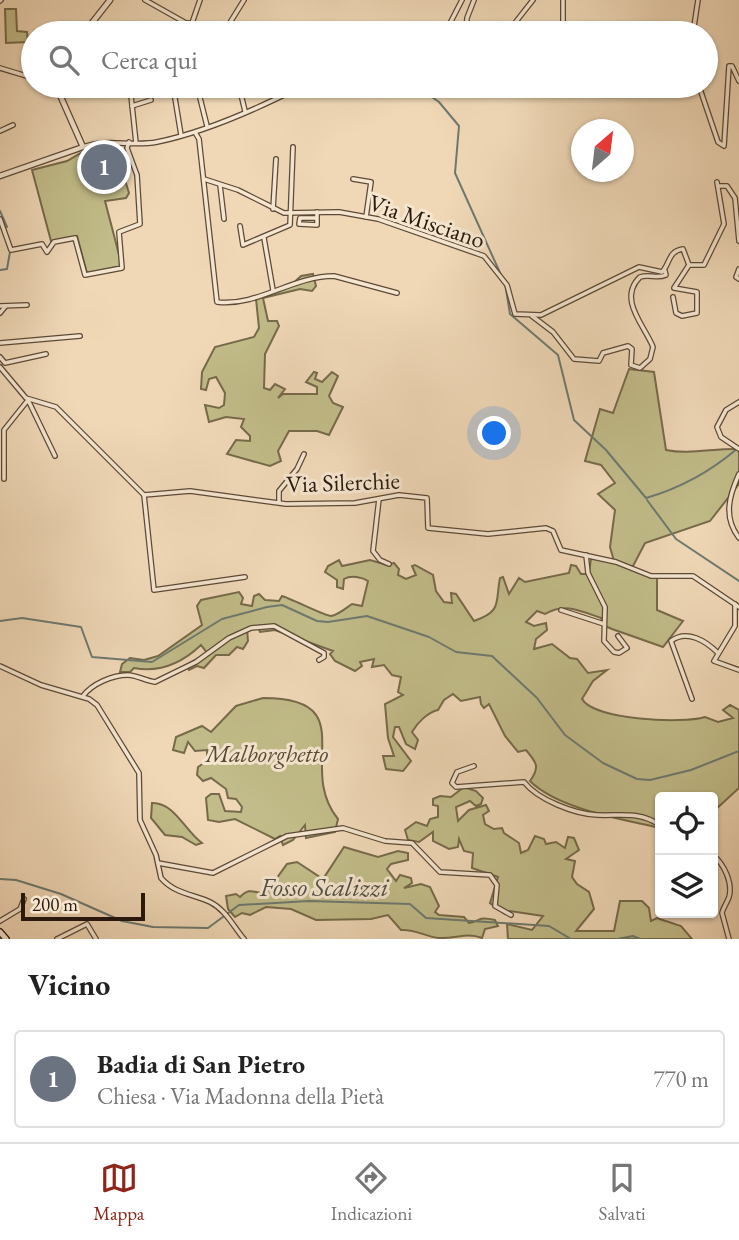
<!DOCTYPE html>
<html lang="it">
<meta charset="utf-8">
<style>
:root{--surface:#fff;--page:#f6f6f6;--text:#222;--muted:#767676;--line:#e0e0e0;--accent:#8f2418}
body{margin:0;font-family:"EB Garamond",serif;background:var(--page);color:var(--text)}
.controls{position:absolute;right:21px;bottom:21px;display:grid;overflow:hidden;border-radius:7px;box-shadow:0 2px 5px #0004}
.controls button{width:63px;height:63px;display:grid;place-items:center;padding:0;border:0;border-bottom:2px solid var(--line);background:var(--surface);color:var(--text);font:35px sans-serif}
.compass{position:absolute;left:571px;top:119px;width:63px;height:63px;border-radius:50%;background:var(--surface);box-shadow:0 2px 5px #0004;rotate:28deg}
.scale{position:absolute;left:21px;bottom:18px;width:124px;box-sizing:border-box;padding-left:7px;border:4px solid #2a190c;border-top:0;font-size:19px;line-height:24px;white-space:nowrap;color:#2a190c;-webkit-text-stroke:5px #f5e6d0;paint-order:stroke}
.you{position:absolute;left:495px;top:434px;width:24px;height:24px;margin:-18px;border:5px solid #fff;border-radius:50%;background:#1a73e8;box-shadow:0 0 0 10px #1a73e833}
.badge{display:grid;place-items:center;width:46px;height:46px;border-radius:50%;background:var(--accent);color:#fff;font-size:23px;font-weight:700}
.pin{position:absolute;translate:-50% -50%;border:4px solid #fff;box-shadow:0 2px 7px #0006}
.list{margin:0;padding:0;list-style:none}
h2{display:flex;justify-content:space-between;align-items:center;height:91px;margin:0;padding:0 28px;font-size:30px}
h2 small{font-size:23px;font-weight:400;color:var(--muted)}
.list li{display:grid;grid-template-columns:46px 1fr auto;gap:21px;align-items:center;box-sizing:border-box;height:98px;margin:0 14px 14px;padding:0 14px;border:2px solid var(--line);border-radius:7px}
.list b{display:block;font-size:26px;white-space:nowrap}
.list p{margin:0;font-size:23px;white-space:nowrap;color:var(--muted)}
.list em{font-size:23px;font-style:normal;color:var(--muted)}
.icon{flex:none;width:38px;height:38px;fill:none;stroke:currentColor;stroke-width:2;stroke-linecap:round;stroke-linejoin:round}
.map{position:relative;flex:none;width:739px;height:939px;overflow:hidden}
.search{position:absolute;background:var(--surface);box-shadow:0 2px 5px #0004;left:21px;right:21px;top:21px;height:77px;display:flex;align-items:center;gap:18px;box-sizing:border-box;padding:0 24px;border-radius:38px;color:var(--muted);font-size:26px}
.sheet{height:203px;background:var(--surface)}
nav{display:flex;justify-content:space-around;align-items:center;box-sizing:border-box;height:98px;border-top:2px solid var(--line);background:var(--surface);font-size:19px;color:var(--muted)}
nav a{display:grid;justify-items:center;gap:4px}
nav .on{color:var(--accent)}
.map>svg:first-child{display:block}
</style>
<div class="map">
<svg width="739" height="939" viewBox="0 0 739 939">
<rect width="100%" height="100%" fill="#f0d8b7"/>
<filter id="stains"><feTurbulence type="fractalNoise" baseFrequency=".00286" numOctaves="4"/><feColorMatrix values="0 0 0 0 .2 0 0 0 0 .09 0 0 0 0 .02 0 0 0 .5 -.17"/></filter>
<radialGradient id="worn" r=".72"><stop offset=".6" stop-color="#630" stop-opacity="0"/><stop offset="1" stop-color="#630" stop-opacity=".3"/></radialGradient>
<!-- green -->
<g fill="#c1bc89" stroke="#766a4a" stroke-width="2">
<path d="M5,9H16L17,31L27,32L28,42L6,43Z"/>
<path d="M84,151L98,157L94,161L103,179L110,177L112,182L125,180L129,193L126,198L105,201L122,266L87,273L77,236L51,241L32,170L67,161Z"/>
<path d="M313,274L316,286L312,291L300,289L263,298L268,321H277L279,326L265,354L264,388L270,390L275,384L285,389L278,398L283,394H317V387L306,382L314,372L317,373L315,379L322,382L332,372L338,376L329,396L333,403L343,407L329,435L317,431H289L278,451L281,461L270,466L227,454L236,440L250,441V436L241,427L244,419L226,417L209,422L205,405L219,408L224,405L225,393L216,377L209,379L206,390L201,389L202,372L215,347L254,337L259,328L256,299L289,287L301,276Z"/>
<path d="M629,369L654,372L666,450C689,455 715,448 739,449V484L710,521L645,543L632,568L657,578V610L683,621L663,647L612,629L605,626L601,618C581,611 564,602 545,614L537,611L526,622L534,626L546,623L547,630L536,639L534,649L552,644L570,658L577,659L588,673L607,670L593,681L582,699C594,720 683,724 705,717L718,722L733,718L723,710L730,705L739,710V788L713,812V797H660V828C622,819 558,809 530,781C540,767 537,763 526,750L518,752L505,736L489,704L484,708L481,704L480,697L461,701L453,694L444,700L438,710C428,712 417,723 412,732L418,740L415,749L406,744L399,727H395L393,737L411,761L403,771L386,769L383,756H394L388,738L385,704L403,695L398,692L401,677L392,675L384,665L372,667L374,659L360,662L362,666L355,671L335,661L330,654L333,651L275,630L260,632L258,626L247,629L248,641L243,649L237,647L229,655H216L204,668L197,666L189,670L186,665L207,653L201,645C182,663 160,673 134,668L130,672H120L122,664L130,658L144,660L158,656L202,625L197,606L201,600L239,592L243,598L241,604L252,606L254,596L259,594L265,600L279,601L282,596C292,599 325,616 331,616C338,615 346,608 352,604L362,606L368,581C362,577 351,575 344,579L343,589L337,587V580L325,572L328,566L339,560L342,566L370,560L387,565L394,563L399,569L398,575L406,579L416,575L412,566L415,565L433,575L436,591L444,602L452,603L451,593L456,594L474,621C503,611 495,602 500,578L503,577L509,594L519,578L525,582L569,573L571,565L576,566L581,574H589L591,558L614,561L610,547L615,510L598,494L615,483L601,465L585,461L600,409L613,413Z"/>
<path d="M263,698C364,698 295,767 338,819L335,832L306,838L305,825L293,840L283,845L280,836L275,839L235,819L219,822L208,820L206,798L211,794H219L225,811L241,812L242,807L236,799L228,798L226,789L211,778L203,781L197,775L198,767L207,761V750L195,751L188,742L184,753L173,750L176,737L202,726L211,732L236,706Z"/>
<path d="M464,787L476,791L483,798L481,804L476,806L470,801L456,807L458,821L469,810L486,805L489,811L483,815L485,824L494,829L502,828L504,833L519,843L521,853L528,850L535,836L544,839L546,844L556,842L565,848L568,837L574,838L579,850L566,859L575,861L572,877L577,884L589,892L594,909L576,931H614L620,901H642L649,908L651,921L657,918L681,926L692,939H508L507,924L532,930L543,916L510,911L505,914L490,903L498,877L472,868L473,853L464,851L459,839L458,847L449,849L433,841V832L419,842L408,840L405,830L416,822L427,826L430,819L438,817V806L433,805V799L440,796L451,797Z"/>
<path d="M152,803C174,802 185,831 202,843L196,845L182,837L165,835L151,818Z"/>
<path d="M344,847L378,857L398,851L408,853V860L391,864L387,869L396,881L400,875L411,878L412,883L404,888L421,884L430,887L439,906L435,912L439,915L464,917L469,923C481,921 477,916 495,920L498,926L485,929L482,938C466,932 456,939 439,938C426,937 416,929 401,930L388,915L371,919L316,920L291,909L266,907L250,915L242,913L235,917L228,909L226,896L236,894L240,897C251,886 254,894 266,893L287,864L297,862L323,879Z"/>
</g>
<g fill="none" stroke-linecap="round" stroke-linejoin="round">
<!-- stream -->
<g stroke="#6d7970" stroke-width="2">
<path d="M309,28L362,33"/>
<path d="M416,86L439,102L459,126L455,173L501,275"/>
<path d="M0,211L7,227"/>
<path d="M0,270L7,269L10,252"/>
<path d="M505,283L510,314L558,355L574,420L606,450L646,498C681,488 710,472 738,448"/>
<path d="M647,500L676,539L739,581"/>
<path d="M0,621L22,618L81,627L92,657L152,662L222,619L267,607L282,605L317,621L328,622L367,616L429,637L456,652L492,656L537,698L565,735L603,763L637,779L650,780L691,770L739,751"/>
<path d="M0,879L16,880L61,894L122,921L153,927L208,928L239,905L309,901L410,904L426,918L549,926L571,939"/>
<path d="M617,939L633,936L640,939"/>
</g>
<defs>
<g id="minor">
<path d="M145,0L186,23L226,29L244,0"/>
<path d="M563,0V33"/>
<path d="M0,1L1,0"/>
<path d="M192,23L200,0"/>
<path d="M182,33L186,23"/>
<path d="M445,33L462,0"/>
<path d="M466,33L467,18L474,0"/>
<path d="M507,33L533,0"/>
<path d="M693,33L698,0"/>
<path d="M0,68L33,78"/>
<path d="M130,86L136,143"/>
<path d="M173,86L181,135"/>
<path d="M197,86L207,126"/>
<path d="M239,86L245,111"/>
<path d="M469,86L488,94"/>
<path d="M699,86L718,142L724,146L729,66H732L739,81"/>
<path d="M563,92L569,86"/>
<path d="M132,106L151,100"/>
<path d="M0,131L13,125"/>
<path d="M196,134L199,139L217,302C257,307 293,276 334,276L397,293"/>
<path d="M83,147C107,138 132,147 157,142C206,132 257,109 302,86"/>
<path d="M204,179L238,190L284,213L339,212L378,219L484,256L507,285L515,314L541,315L639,267L662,272C670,264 668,251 683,249L689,265H704L724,224L717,182"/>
<path d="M353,179L371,182L366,217"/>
<path d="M220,185L224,219"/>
<path d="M718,186H727L735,198L739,241"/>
<path d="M273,209L276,159"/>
<path d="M317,212V225L299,224L300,218H317"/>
<path d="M0,219L11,250L42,244L47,252L54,242L75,238L85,275L122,268L119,232L140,224L137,175L127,148L129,142"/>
<path d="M240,226L243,245L290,225L293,147"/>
<path d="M264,238L273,290"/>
<path d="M739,269L736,277L739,279"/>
<path d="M673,297L676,313L682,316L697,313V292L674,288L689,265"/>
<path d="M0,306L27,305"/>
<path d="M0,313L5,307"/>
<path d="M532,316L553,332L574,359L599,361L603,353L628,346L632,349L631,365L640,368L650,359L653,347C645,326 617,299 640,277C649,274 658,279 666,275L665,271"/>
<path d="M0,343L80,336"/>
<path d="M0,357L5,363L46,354"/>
<path d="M0,367L26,398L56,407L144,495"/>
<path d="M739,402L726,410L717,427L721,437L739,449"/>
<path d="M739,474C729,496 723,517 739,538"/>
<path d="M4,479V430L28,400L55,456"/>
<path d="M144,495L190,491L286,504L355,503L399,495L427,498L428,528L488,534L546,528L553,531L561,550L616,562L651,576H693L739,607"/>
<path d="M144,495L154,590L245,577"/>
<path d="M379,499L373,551L380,560L389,564"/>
<path d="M279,502V491L297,469L304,454"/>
<path d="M586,555L588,573L605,607L604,641L614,652L619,653L627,648L618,636"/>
<path d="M735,604V626L714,661L739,670"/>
<path d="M561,610L604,624"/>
<path d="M0,666L41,685L89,699L97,705L139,773L140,820L156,855L161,878C175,894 193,894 210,902C226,910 233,926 244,939"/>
<path d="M83,696C92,684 112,675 128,675C136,675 146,681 155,682L196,662L229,638L251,628L274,626L324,653V657L319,660"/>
<path d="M692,699L671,641C687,629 706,641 718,653"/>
<path d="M474,766L457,772L452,783L456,787L524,782C538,800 575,814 597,815C622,816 639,811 660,825"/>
<path d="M713,855C724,864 733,883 729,897C727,903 723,908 722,913L729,939"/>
<path d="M158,863L213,873L287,836L343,828L385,841L412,843L440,872L490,875L497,885L495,906L511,915"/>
<path d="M0,921L20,909L24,899"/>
<path d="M57,939L87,924L96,939"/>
</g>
<g id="tertiary">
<path d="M84,33L110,0"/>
<path d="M0,176L83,147L56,86"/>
</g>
<path id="secondary" d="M0,932L6,939"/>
</defs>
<!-- minor casing -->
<use href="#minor" stroke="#5c4937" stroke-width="6"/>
<!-- tertiary casing -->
<use href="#tertiary" stroke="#5c4937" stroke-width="7"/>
<!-- secondary casing -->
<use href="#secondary" stroke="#2a190c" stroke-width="8"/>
<!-- minor -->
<use href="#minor" stroke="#f5e6d0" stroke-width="3.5"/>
<!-- tertiary -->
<use href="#tertiary" stroke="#f5e6d0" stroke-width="4.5"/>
<!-- secondary -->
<use href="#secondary" stroke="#f5e6d0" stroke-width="5"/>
</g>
<g text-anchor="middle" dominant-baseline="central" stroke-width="6" stroke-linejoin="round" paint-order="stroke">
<!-- street labels -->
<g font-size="24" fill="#2a190c" stroke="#f5e6d0">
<text transform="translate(427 221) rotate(19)">Via Misciano</text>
<text transform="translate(343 482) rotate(-2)">Via Silerchie</text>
</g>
<!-- park labels -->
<g font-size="24" font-style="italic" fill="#574a32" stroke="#f5e6d0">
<text x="267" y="753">Malborghetto</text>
</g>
<!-- water labels -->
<g font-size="26" font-style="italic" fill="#515146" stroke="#f5e6d0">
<text x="324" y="887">Fosso Scalizzi</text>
</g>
</g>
<rect width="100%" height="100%" filter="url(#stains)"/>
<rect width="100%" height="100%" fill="url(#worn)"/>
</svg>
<div class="controls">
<button><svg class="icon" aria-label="locate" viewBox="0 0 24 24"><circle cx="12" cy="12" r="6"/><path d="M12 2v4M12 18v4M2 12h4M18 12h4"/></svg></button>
<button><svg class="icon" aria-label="layers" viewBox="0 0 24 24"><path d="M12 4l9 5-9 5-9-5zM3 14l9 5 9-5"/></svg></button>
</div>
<svg class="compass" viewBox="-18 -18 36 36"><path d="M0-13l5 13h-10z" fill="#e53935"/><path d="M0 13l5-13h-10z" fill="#767676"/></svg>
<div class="scale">200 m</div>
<div class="you"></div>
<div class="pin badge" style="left:104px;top:167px;background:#6b7280">1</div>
<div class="search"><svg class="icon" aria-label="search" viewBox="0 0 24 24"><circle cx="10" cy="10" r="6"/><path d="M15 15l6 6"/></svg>Cerca qui</div>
</div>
<section class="sheet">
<h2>Vicino<small></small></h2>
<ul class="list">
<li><span class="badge" style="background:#6b7280">1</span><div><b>Badia di San Pietro</b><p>Chiesa · Via Madonna della Pietà</p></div><em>770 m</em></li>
</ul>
</section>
<nav>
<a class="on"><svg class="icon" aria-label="map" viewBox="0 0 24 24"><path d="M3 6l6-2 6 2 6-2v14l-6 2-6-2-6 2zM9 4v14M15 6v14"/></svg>Mappa</a>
<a><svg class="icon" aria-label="directions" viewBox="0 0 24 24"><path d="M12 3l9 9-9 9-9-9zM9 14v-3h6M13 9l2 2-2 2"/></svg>Indicazioni</a>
<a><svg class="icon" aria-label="saved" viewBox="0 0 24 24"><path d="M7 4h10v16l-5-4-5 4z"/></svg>Salvati</a>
</nav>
